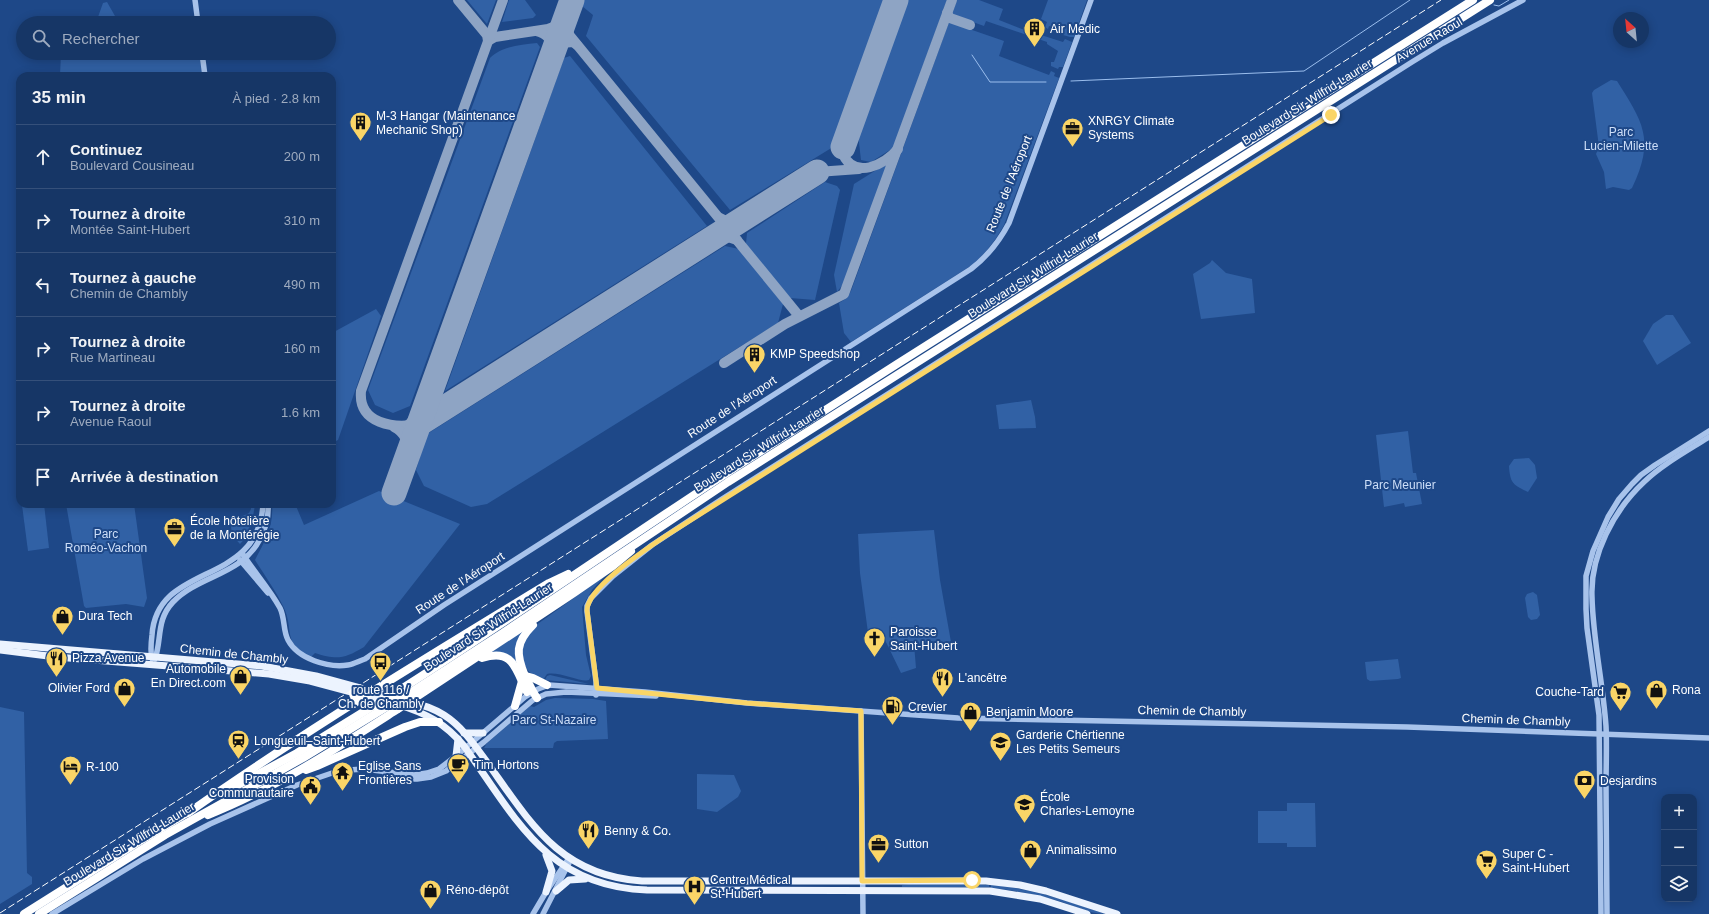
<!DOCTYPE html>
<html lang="fr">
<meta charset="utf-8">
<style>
:root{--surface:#163666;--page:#23416f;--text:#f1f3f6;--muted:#9eabbf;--line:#35507a}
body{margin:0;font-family:Arial,sans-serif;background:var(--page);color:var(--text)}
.controls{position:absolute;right:12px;bottom:12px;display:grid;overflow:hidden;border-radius:8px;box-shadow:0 2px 10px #0003}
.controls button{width:36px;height:36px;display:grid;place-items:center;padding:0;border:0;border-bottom:1px solid var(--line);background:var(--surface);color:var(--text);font:20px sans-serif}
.compass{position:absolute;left:1613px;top:12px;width:36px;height:36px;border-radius:50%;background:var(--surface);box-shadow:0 2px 10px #0003;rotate:333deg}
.stop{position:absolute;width:12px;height:12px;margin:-9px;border:3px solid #fad567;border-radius:50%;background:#fff}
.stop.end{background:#fad567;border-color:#fff;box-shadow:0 1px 4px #0008}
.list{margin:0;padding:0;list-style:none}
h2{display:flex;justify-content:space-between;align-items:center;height:52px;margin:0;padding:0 16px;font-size:17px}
h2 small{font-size:13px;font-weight:400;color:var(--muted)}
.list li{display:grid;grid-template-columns:26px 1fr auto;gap:12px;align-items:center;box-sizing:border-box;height:64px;padding:0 16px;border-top:1px solid var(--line)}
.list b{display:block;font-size:15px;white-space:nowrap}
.list p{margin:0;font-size:13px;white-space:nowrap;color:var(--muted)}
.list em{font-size:13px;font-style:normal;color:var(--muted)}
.icon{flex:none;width:22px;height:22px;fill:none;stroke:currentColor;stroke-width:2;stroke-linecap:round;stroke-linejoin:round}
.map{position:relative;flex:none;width:1709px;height:914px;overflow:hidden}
.search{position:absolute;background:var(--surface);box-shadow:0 2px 10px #0003;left:16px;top:16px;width:320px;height:44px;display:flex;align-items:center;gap:10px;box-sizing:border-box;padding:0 14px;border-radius:22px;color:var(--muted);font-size:15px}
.panel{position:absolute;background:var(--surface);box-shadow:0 2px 10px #0003;left:16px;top:72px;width:320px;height:436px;border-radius:12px}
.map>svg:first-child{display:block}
</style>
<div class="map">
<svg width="1709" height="914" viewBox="0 0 1709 914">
<rect width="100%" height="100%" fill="#1e4888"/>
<!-- green -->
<g fill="#3161a5">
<path d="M467,0H496L487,24Z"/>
<path d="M509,0H525L536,15L533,18L502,22Z"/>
<path d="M584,0H886L833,147L730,210L586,36C587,34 593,16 593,15L582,6Z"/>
<path d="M907,0H947L893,148L871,162L861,160L858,134Z"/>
<path d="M957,0H979L1003,9L999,20L1040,36L1041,35L1063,42L1065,39L1072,42L1063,67H1059L1058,69L1051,66V62H1054L1058,51L1047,44V42L986,21L984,26L956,16L952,14Z"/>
<path d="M1048,0H1087L1074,37H1070L1063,35L1064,31L1049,26L1048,29L1045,27L1047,22L1041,19Z"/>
<path d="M107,2L119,23H94L98,17L103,3Z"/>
<path d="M949,22L1004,41L999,56L1049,75L1051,71L1055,73L1054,76L1059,78L1004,225C995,241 986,253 972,265L851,342L844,333L839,303L847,298L851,291Z"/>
<path d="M537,43L540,47L410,406L393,413L375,405L368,390L490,58C502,46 520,45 537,43Z"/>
<path d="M61,53H200L204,76H60Z"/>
<path d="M570,56L707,226L445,391L564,58Z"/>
<path d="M1611,80L1617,81C1642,121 1656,139 1632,188L1629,190L1613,187L1606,189L1604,172L1596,154L1599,147L1592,93L1594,90Z"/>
<path d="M889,162L845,282L837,292L834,275L854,184Z"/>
<path d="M825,182L837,186L840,190L815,300L790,298L746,244L747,233Z"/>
<path d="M725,246L739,249L783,304L778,323L487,504L471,507L424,486L416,470L427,434Z"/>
<path d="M1212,260L1226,273L1252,279L1255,313L1201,319L1193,274L1210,263Z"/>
<path d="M376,309L381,316L338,440L332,443V333Z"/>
<path d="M1666,315H1673L1691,343L1657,365L1643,341L1653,324Z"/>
<path d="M1031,400L1035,417L1036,428L999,429L996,405Z"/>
<path d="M1408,431L1413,473H1416L1422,504L1405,507L1404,503L1384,507L1376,435Z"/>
<path d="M1529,458L1535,465L1537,478L1528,492C1513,485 1510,483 1509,466L1514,459Z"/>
<path d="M379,491L460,524L364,647C344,659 337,660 315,653L310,658C282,642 294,630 284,608C276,591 265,576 255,560C265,541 274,526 272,504H296V506L304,525Z"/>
<path d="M44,504L49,548L28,551L22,505Z"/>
<path d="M66,504H74L75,507L102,504H134L147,598L144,607L126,604L86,608L84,606Z"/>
<path d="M250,504H255C254,515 248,537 240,544C237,541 235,538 233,534C226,519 240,518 249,513L251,509Z"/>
<path d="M934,530L940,580L951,642L914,644L916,668L901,673L885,640H869L860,573L858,534Z"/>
<path d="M606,575L592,590L582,607L586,655L591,676L589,680C582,683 559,671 547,674L543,680C524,671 526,669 520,649L532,628Z"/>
<path d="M1533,592L1537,595L1540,615L1537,619L1531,620L1528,617L1525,598L1527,594Z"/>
<path d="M525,631L517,666L493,653L492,652L518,632Z"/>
<path d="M1398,659L1401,678L1398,679L1370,681L1367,679L1365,662Z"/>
<path d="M550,675L589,684L545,680L547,676Z"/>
<path d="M555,698L593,699L606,701L608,739L557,741L554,743L553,748H484L487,743L530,706L534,707L546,700Z"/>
<path d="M0,707L24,712L27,873L32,877V884L0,904Z"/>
<path d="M697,774L734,775L741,791L738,797L717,812L697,809Z"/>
<path d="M1287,803H1315L1316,847H1287V843H1258V811H1287Z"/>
<path d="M909,884L989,885V887H902V885Z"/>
<path d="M991,885C1031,888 1068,901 1106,914C1088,914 1072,904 1055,900C1034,894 1013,890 991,888Z"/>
</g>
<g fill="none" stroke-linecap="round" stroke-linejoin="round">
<!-- stream -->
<g stroke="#9bbeed" stroke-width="1">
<path d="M1494,5L1499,6L1509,0"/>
<path d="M972,55L990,82H1046"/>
<path d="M1071,81L1304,71L1410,0"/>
</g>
<!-- taxiway -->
<g stroke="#8ea4c4" stroke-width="10">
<path d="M458,0L487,35L488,41L495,37L548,29L556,26L566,16"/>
<path d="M947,13L950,18L970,25"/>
<path d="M566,16V27L570,36L799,316"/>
<path d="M536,31C548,34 552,40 553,53"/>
<path d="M553,53L561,43L573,42L577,45"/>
<path d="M843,154C854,180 885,165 898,149"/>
<path d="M817,172L859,169"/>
<path d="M720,218L728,222L740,220"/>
<path d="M712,238L728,237L737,240"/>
<path d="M724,363L785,324L844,294L952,0"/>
<path d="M430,392C428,400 424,407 433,412L439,411"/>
<path d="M419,424C394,429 358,424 361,391L503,0"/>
<path d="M408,425L423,412"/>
<path d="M394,427C406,433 407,442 408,454"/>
</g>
<!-- runway -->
<g stroke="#8ea4c4" stroke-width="25">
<path d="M843,147L896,0"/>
<path d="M419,424L817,172"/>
<path d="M394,493L572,0"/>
</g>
<!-- minor -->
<g stroke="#a8c3eb" stroke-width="5.5">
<path d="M195,0L198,23"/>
<path d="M202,53L205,76"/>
<path d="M242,553C254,572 269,588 280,608C285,618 283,631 288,640C298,659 328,668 348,665C354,664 359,661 365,659L444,605L971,269C988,256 999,242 1009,223L1091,0"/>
<path d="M240,560L268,593"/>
<path d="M152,659C150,651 151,643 152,635C157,561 259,588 263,504"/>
<path d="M155,659C162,639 156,620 173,602C199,575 242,575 260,539C266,528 269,517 268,504"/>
<path d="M596,695V682L587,612V606L591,598L613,576L652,545L722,499L1412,62L1443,43L1523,0"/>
<path d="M861,711L863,914"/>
<path d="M385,775L406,779H417L431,777L446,771L484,742L533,700L546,694L566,692L656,696"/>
<path d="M52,914L143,859L210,824L297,785L335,772L349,770L364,769L414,775L427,773L439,769L456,756L525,697L538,689L549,685L645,692L747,703L958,718L1407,727L1709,738"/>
<path d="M533,914L546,892L569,858"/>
<path d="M543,914L569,863"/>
<path d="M1601,914L1599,715L1587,628L1586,609V576L1593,551L1608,517L1619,499L1632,484L1641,475L1655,465L1709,431"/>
<path d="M1607,914C1607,872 1606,829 1606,787C1606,767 1607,746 1606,726C1603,683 1593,640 1592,597C1590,555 1614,510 1644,482C1663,464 1687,451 1709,437"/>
</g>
<!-- major -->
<g stroke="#ecf3fe" stroke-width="7">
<path d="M0,644L262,666L316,676L393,697"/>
<path d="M0,650L56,657L269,674L310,681L385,701"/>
<path d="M407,701C420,704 433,708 444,715C463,727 476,747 489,765C531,824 561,876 642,881H986L1020,885L1046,891L1117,914"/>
<path d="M399,705C426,713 446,724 464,746C515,817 547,887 647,890L990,891L1040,899L1087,914"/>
<path d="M464,733H483"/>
<path d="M456,756L458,739"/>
<path d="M546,855L552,871L546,892"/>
<path d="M556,891L569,880L585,879"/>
</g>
<!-- highway -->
<g stroke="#fff" stroke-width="8">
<path d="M533,625C515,643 516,654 525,676C529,683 532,691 537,698"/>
<path d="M482,658C514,648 515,669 527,692"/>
<path d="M526,676L533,678L547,685"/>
<path d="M353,693L355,703"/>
<path d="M395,693C513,618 627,538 744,462C986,306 1231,154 1473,0"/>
<path d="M405,696L501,634L728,482L1490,0"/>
<path d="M415,698L574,593L613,566L631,551"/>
<path d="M515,706L522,681"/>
<path d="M306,770L317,766L405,727L420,722H439"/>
<path d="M225,792L297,753L378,703"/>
<path d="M188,813C305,731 427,657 549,583L568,574"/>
<path d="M208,815C276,788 337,748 398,709"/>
<path d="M24,914L140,841L192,810"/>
<path d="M39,914L165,835L303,758L388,706"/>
</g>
<!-- rail -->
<path stroke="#fff" stroke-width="1" stroke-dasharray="7 3" stroke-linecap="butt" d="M0,913L1441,0"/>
<!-- highway-bridge -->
<g stroke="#fff" stroke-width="8">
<path d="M378,703L395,693"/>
<path d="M388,706L405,696"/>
<path d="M398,709L415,698"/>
</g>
</g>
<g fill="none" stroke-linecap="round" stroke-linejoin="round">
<!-- route -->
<path stroke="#fad567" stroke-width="5" d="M972,880L862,881L861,711L747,703L597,688L587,610C588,587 645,550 664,537L1331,115"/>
</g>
<!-- icons -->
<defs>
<symbol id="building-pin" viewBox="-11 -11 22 30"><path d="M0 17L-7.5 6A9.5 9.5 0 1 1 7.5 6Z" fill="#fad567" stroke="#1e4888"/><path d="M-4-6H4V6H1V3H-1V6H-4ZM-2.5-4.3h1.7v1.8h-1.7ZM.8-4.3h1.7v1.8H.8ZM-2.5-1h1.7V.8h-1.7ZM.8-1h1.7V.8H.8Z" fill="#111"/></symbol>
<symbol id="office-pin" viewBox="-11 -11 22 30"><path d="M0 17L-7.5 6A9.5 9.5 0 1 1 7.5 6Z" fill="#fad567" stroke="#1e4888"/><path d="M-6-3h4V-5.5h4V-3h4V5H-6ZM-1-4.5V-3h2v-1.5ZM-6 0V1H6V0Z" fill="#111"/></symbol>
<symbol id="shop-pin" viewBox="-11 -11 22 30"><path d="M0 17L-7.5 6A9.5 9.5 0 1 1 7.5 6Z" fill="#fad567" stroke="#1e4888"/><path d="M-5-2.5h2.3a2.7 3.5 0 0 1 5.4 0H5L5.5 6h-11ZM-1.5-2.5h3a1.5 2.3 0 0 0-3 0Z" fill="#111"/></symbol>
<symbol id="church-pin" viewBox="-11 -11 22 30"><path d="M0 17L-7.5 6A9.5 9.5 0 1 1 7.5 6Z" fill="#fad567" stroke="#1e4888"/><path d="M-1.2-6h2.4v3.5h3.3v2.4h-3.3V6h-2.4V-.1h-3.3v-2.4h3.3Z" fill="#111"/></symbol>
<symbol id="restaurant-pin" viewBox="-11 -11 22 30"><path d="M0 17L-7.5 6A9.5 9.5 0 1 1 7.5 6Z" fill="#fad567" stroke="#1e4888"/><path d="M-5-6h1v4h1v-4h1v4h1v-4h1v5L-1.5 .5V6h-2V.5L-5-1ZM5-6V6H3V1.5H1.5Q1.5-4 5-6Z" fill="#111"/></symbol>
<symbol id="bus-pin" viewBox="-11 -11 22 30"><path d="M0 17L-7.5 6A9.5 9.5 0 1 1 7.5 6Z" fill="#fad567" stroke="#1e4888"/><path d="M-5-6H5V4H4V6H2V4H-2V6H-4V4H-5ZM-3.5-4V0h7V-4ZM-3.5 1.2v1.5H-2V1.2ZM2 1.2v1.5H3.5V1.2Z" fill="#111"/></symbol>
<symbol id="supermarket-pin" viewBox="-11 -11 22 30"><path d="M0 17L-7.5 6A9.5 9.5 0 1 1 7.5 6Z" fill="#fad567" stroke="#1e4888"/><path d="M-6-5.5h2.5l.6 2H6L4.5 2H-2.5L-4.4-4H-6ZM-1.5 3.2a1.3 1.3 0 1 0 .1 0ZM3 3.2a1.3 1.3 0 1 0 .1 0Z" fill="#111"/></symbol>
<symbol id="fuel-pin" viewBox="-11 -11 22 30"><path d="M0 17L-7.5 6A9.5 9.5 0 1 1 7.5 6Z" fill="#fad567" stroke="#1e4888"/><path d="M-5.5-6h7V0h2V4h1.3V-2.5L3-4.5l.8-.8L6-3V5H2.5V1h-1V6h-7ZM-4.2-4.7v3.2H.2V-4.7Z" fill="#111"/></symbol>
<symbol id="station-pin" viewBox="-11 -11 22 30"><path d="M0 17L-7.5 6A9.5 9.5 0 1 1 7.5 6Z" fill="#fad567" stroke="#1e4888"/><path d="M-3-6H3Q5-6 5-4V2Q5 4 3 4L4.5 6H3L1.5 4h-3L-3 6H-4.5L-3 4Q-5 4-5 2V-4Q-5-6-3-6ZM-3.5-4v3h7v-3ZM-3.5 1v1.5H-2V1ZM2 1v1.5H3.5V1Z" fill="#111"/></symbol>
<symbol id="school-pin" viewBox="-11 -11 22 30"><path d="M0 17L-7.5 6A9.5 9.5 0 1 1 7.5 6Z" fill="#fad567" stroke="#1e4888"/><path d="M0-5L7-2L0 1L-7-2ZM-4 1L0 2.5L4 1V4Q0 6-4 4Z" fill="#111"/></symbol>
<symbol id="cafe-pin" viewBox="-11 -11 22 30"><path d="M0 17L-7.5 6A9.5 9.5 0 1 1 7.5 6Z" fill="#fad567" stroke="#1e4888"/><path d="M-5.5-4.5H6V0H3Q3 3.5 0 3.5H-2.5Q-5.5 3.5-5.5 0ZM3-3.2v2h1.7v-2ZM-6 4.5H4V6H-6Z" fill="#111"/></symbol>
<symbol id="hotel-pin" viewBox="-11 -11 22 30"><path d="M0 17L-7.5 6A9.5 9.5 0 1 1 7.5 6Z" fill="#fad567" stroke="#1e4888"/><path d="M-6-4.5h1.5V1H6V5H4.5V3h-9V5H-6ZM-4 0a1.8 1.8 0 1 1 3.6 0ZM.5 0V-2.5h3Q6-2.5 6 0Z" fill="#111"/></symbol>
<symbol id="temple-pin" viewBox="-11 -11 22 30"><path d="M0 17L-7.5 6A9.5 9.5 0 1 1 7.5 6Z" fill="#fad567" stroke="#1e4888"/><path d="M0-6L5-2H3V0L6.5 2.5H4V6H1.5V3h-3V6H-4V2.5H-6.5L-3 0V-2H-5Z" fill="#111"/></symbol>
<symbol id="bank-pin" viewBox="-11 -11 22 30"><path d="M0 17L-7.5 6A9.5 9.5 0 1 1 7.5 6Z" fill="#fad567" stroke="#1e4888"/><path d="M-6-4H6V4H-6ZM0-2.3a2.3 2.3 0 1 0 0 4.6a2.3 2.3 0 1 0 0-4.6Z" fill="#111"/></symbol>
<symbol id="civic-pin" viewBox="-11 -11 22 30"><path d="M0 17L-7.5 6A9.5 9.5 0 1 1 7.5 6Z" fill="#fad567" stroke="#1e4888"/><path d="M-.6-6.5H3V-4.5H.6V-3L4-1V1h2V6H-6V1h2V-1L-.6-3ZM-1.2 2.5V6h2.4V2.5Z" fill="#111"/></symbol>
<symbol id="hospital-pin" viewBox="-11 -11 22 30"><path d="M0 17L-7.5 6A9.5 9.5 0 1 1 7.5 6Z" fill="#fad567" stroke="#1e4888"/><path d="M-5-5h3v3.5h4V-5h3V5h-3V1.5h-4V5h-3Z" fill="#111"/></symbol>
</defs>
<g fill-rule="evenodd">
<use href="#building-pin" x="1022" y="16" width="25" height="34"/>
<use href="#building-pin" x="348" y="110" width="25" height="34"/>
<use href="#office-pin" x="1060" y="116" width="25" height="34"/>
<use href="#building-pin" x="742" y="342" width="25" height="34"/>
<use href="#office-pin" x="162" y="516" width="25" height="34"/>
<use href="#shop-pin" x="50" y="604" width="25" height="34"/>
<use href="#church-pin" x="862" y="626" width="25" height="34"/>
<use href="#restaurant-pin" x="44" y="646" width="25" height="34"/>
<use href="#bus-pin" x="368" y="650" width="25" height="34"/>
<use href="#shop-pin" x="228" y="664" width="25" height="34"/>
<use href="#restaurant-pin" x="930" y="666" width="25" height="34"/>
<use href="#shop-pin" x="112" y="676" width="25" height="34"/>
<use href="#shop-pin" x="1644" y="678" width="25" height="34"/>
<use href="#supermarket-pin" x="1608" y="680" width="25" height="34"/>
<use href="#fuel-pin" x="880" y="694" width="25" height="34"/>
<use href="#shop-pin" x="958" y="700" width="25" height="34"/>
<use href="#station-pin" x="226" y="728" width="25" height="34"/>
<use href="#school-pin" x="988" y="730" width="25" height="34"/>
<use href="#cafe-pin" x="446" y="752" width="25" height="34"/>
<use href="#hotel-pin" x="58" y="754" width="25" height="34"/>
<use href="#temple-pin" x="330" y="760" width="25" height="34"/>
<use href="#bank-pin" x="1572" y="768" width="25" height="34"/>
<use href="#civic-pin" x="298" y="774" width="25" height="34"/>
<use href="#school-pin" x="1012" y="792" width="25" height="34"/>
<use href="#restaurant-pin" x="576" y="818" width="25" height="34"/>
<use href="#office-pin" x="866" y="832" width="25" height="34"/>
<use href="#shop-pin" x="1018" y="838" width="25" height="34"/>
<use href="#supermarket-pin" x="1474" y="848" width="25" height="34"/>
<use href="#hospital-pin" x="682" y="874" width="25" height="34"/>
<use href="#shop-pin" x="418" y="878" width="25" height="34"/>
</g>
<g text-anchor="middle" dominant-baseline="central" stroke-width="4" stroke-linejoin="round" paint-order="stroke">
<!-- poi labels -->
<g font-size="12" fill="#fff" stroke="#1e4888" text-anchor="start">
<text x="1050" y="29">Air Medic</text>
<text x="376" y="116">M-3 Hangar (Maintenance<tspan x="376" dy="14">Mechanic Shop)</tspan></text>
<text x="1088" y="121">XNRGY Climate<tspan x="1088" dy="14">Systems</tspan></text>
<text x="770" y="354">KMP Speedshop</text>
<text x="190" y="521">École hôtelière<tspan x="190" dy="14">de la Montérégie</tspan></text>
<text x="78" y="616">Dura Tech</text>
<text x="890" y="632">Paroisse<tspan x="890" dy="14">Saint-Hubert</tspan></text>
<text x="72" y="658">Pizza Avenue</text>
<text x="226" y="669" text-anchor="end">Automobile<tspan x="226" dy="14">En Direct.com</tspan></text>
<text x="958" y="678">L'ancêtre</text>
<text x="110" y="688" text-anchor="end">Olivier Ford</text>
<text x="381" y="690" text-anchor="middle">route 116 /<tspan x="381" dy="14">Ch. de Chambly</tspan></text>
<text x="1672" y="690">Rona</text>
<text x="1604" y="692" text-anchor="end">Couche-Tard</text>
<text x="908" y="707">Crevier</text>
<text x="986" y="712">Benjamin Moore</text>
<text x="1016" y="735">Garderie Chértienne<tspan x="1016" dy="14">Les Petits Semeurs</tspan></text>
<text x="254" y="741">Longueuil–Saint-Hubert</text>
<text x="474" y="765">Tim Hortons</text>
<text x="358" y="766">Eglise Sans<tspan x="358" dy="14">Frontières</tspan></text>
<text x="86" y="767">R-100</text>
<text x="294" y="779" text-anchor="end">Provision<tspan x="294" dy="14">Communautaire</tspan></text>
<text x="1600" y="781">Desjardins</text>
<text x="1040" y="797">École<tspan x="1040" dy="14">Charles-Lemoyne</tspan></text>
<text x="604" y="831">Benny &amp; Co.</text>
<text x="894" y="844">Sutton</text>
<text x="1046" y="850">Animalissimo</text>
<text x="1502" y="854">Super C -<tspan x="1502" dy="14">Saint-Hubert</tspan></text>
<text x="710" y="880">Centre Médical<tspan x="710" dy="14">St-Hubert</tspan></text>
<text x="446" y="890">Réno-dépôt</text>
</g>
<!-- street labels -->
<g font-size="12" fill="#fff" stroke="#1e4888">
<text transform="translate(1429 40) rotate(-31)">Avenue Raoul</text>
<text transform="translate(1307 102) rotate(-32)">Boulevard Sir-Wilfrid-Laurier</text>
<text transform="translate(1009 184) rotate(-68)">Route de l'Aéroport</text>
<text transform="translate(1033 275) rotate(-32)">Boulevard Sir-Wilfrid-Laurier</text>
<text transform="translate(732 407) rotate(-33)">Route de l'Aéroport</text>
<text transform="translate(759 449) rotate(-32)">Boulevard Sir-Wilfrid-Laurier</text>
<text transform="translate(460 583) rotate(-33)">Route de l'Aéroport</text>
<text transform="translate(488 627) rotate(-33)">Boulevard Sir-Wilfrid-Laurier</text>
<text transform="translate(234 654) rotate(6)">Chemin de Chambly</text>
<text transform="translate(1192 711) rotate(1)">Chemin de Chambly</text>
<text transform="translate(1516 720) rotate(2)">Chemin de Chambly</text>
<text transform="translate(129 844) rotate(-31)">Boulevard Sir-Wilfrid-Laurier</text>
</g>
<!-- park labels -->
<g font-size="12" fill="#cddef8" stroke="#1e4888">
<text x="1621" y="132">Parc<tspan x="1621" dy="14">Lucien-Milette</tspan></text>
<text x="1400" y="485">Parc Meunier</text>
<text x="106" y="534">Parc<tspan x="106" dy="14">Roméo-Vachon</tspan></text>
<text x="554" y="720">Parc St-Nazaire</text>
</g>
</g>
</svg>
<div class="controls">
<button>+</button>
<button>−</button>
<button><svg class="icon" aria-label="layers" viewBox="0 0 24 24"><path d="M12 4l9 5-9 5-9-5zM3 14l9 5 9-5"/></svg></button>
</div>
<svg class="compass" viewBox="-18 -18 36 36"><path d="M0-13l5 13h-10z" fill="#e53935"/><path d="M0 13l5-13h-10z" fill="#9eabbf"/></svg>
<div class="stop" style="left:972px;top:880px"></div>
<div class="stop end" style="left:1331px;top:115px"></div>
<div class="search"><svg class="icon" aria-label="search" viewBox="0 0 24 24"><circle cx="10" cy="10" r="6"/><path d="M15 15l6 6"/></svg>Rechercher</div>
<section class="panel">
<h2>35 min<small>À pied · 2.8 km</small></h2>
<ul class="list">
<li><svg class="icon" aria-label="ahead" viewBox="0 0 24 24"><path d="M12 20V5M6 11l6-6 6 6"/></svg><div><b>Continuez</b><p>Boulevard Cousineau</p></div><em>200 m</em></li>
<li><svg class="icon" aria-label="right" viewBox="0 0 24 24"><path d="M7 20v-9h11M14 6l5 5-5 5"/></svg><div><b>Tournez à droite</b><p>Montée Saint-Hubert</p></div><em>310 m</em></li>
<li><svg class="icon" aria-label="left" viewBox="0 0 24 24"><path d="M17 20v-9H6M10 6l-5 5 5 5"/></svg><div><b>Tournez à gauche</b><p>Chemin de Chambly</p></div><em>490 m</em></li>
<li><svg class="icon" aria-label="right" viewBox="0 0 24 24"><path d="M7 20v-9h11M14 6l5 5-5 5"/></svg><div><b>Tournez à droite</b><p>Rue Martineau</p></div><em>160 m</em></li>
<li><svg class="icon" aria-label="right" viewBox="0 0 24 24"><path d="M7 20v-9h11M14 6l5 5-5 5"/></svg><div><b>Tournez à droite</b><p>Avenue Raoul</p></div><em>1.6 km</em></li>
<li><svg class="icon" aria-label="arrive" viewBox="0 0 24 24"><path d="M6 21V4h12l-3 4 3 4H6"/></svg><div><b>Arrivée à destination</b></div></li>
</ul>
</section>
</div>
